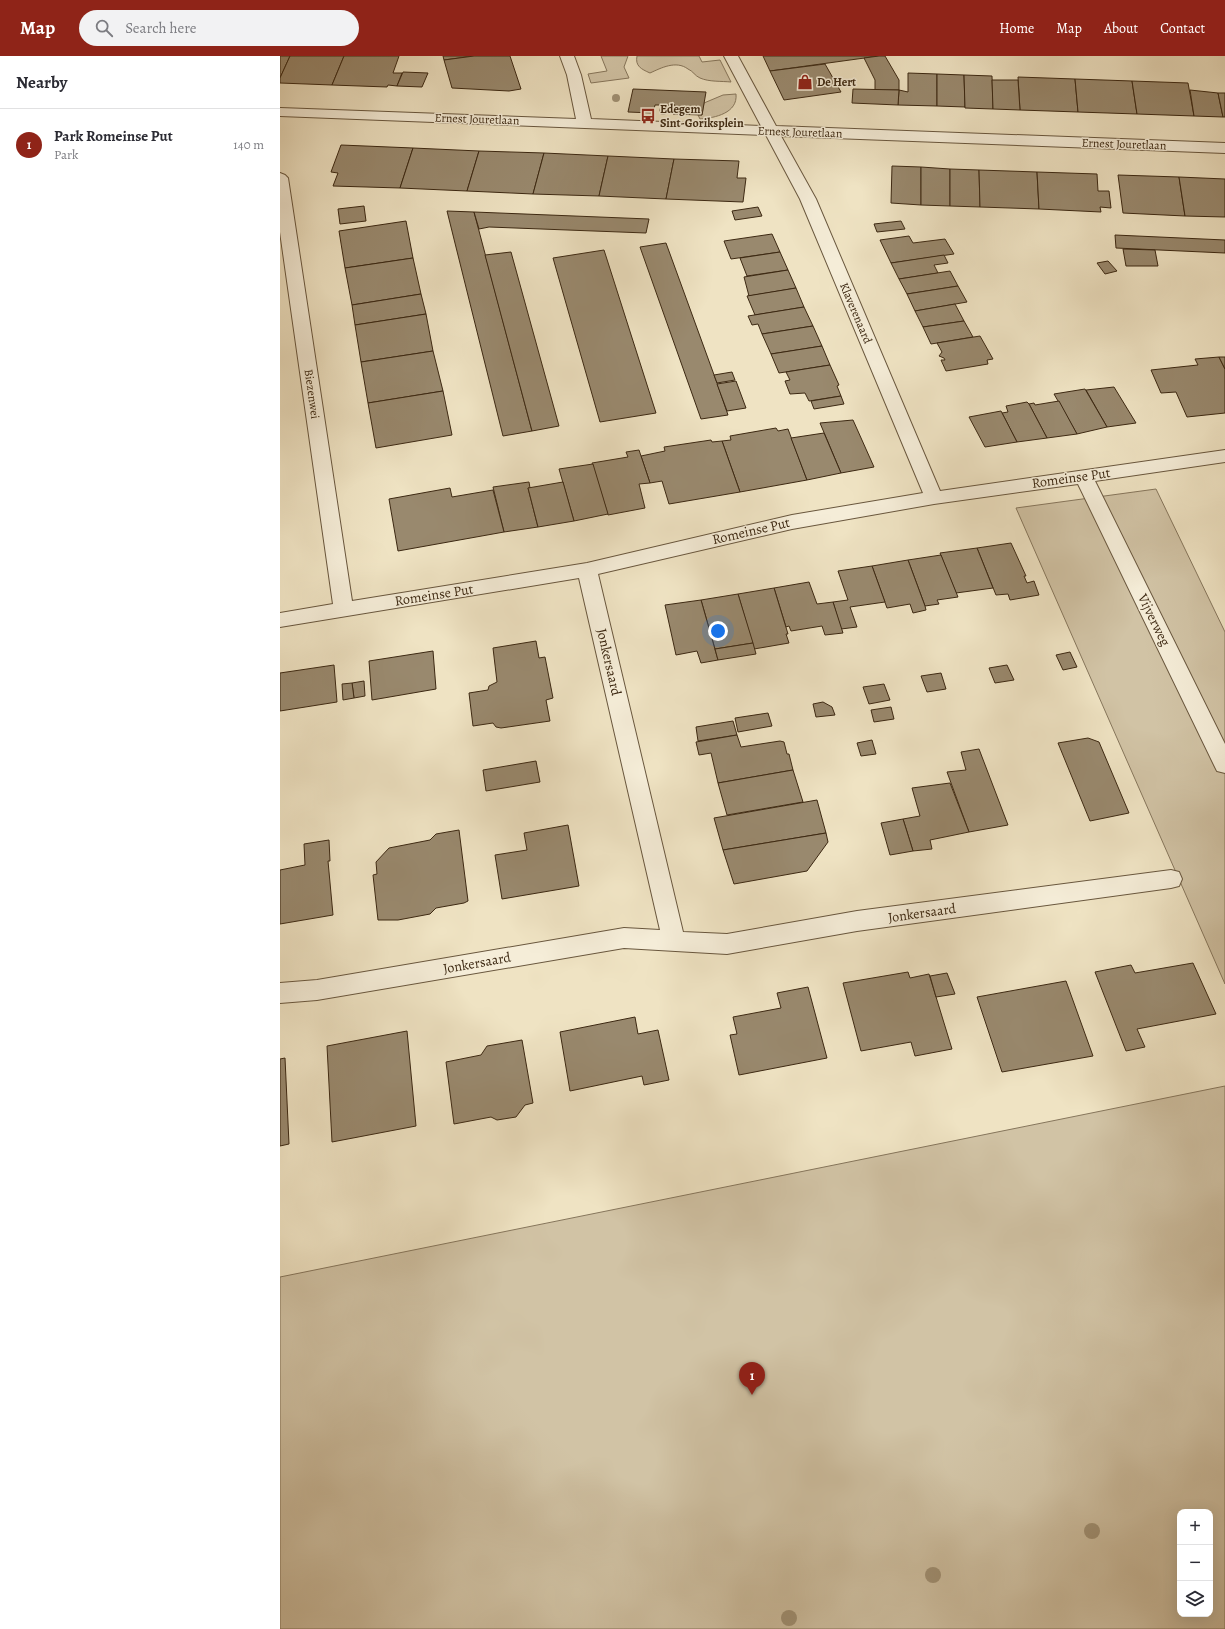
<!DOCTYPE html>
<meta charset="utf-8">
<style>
:root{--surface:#fff;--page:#f2f2f3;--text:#2b2b33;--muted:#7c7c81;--line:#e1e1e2;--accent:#8f2418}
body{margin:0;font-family:Alegreya,serif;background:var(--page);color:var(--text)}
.controls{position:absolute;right:12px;bottom:12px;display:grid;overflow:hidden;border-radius:8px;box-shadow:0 4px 16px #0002}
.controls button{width:36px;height:36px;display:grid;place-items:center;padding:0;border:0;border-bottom:1px solid var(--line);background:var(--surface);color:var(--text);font:20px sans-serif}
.you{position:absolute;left:438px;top:575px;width:14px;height:14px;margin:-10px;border:3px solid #fff;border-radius:50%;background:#1a73e8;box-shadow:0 0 0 6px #1a73e833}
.badge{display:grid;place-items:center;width:26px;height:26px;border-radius:50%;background:var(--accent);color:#fff;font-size:13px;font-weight:700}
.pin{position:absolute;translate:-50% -33px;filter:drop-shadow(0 1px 2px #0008)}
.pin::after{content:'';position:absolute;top:21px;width:14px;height:12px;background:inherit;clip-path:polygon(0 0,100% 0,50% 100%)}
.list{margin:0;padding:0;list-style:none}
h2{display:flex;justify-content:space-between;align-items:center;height:52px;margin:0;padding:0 16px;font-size:17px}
h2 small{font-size:13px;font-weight:400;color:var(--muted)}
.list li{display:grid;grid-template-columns:26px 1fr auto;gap:12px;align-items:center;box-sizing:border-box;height:72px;padding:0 16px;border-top:1px solid var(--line)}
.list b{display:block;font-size:15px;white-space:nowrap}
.list p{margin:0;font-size:13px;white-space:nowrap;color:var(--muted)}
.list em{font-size:13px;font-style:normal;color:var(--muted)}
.icon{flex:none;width:22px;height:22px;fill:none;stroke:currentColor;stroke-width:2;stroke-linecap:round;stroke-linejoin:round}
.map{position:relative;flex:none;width:945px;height:1573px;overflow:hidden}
header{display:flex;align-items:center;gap:24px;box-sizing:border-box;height:56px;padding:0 20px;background:var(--accent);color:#fff}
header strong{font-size:19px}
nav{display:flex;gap:22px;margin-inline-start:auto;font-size:14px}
.search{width:280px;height:36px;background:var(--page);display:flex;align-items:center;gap:10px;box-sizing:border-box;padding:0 14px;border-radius:22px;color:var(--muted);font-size:15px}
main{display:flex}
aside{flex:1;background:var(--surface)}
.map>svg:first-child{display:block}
</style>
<header>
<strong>Map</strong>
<div class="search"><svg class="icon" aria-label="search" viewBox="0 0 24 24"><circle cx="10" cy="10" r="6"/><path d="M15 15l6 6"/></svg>Search here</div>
<nav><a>Home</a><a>Map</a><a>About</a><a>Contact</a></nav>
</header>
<main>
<aside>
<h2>Nearby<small></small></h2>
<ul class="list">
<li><span class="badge">1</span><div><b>Park Romeinse Put</b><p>Park</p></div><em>140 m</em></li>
</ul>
</aside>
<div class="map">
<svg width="945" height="1573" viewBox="0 0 945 1573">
<rect width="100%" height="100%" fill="#efe3c3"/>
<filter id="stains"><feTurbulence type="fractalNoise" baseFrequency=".005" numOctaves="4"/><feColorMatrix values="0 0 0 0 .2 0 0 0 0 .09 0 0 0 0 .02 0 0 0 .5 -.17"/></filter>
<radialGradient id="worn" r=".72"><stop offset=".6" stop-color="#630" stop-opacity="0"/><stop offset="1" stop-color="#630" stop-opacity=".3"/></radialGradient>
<!-- green -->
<g fill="#d1c3a5" stroke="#86765c" fill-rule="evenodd">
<path d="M321,0H348L344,11L349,22L311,27L308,18L327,15Z"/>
<path d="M357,0H419L422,6L440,4L451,26C441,25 429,26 420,22C415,20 413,15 408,13C396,4 381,12 370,17C361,13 355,10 357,0Z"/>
<path d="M456,38C458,57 435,62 420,63L418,59H422L424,47L443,39Z"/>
<path d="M876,433L945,576V928L736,452Z"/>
<path d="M945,1030V1573H0V1221ZM900,1456H930V1558H900Z"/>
</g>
<!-- building -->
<g fill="#99896e" stroke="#3c2812">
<path d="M0,0H10L0,22Z"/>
<path d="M10,0H64L52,29L0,27V22Z"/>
<path d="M64,0H119L113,17H122L117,30L108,29L107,31L52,29Z"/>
<path d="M163,0H194L164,4Z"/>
<path d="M194,0H230L241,33L229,35L172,32L164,4Z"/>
<path d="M483,0H599L490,15Z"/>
<path d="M599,0H605L619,24V34H595V24L584,2Z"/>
<path d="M545,8L561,36L504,44L490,15Z"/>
<path d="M123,16L148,17L142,31L117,30Z"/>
<path d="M628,17L657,18V50L618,49L619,34L628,36Z"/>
<path d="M657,18L684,19L685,51L657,50Z"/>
<path d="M684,19L712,20L713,53L685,52Z"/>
<path d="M738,21L795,23L798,56L740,54Z"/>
<path d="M795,23L852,25L857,58L798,56Z"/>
<path d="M712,24H738L740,54L713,53Z"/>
<path d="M852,25L908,27L914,60L857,58Z"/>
<path d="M353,33L426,36L422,59L393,58L395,49H375L373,57L348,56Z"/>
<path d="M573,33L619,34L618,49L572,47Z"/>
<path d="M910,34L938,37L943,61L914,60Z"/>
<path d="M938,37H945V61H943Z"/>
<path d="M61,89L133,92L120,132L53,130L58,117L51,116Z"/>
<path d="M133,92L199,95L187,135L120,132Z"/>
<path d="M199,95L264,97L253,138L187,135Z"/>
<path d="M264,97L328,100L319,140L253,138Z"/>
<path d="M328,100L394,103L386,143L319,140Z"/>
<path d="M394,103L459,105L457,122H466L463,146L386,143Z"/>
<path d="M612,110L641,111V149L611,147Z"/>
<path d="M641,111L670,113V150L641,149Z"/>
<path d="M670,113L699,114L700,151L670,150Z"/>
<path d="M699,114L757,116L759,153L700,151Z"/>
<path d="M757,116L817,118L818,135H829L831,152L820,151L821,156L759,153Z"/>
<path d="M838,119L899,121L905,160L843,157Z"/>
<path d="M899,121L945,123V161L905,160Z"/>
<path d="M84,150L86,165L60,168L58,153Z"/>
<path d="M478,151L482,160L455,164L452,155Z"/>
<path d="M167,155L194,156L252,375L223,380Z"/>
<path d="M194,156L369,163L366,177L209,171L199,173Z"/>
<path d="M126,165L133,202L65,212L59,175Z"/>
<path d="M621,165L625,173L597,176L594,168Z"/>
<path d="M492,178L500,196L451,203L444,185Z"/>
<path d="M835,179L945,184V197L836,192Z"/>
<path d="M629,180L633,187L665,183L674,198L611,207L600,184Z"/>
<path d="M386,187L437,327L448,359L421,363L360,191Z"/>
<path d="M843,193L875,194L878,210H846Z"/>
<path d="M324,194L376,357L320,366L273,202Z"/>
<path d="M231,196L279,370L252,375L205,199Z"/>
<path d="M500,196L508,214L467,220L460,202Z"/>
<path d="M664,199L668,207L654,209L658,217L619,223L611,207Z"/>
<path d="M133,202L141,238L72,249L65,212Z"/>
<path d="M828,205L837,215L825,218L817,207Z"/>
<path d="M508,214L516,232L469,240L464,221Z"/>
<path d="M670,215L678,230L627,238L619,223Z"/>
<path d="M678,230L687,246L635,255L627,238Z"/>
<path d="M516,232L524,251L475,259L467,240Z"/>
<path d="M141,238L146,258L75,269L72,249Z"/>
<path d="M675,248L684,265L643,271L635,255Z"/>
<path d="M524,251L533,270L482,278L478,268L472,269L468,260Z"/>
<path d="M146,258L153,295L81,306L75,269Z"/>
<path d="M684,265L693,281L651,288L643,271Z"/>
<path d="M533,270L542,290L491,298L482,278Z"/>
<path d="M700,280L713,303L707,304L708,308L666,315L661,304H665L664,302L659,300L662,296L657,287Z"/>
<path d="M542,290L550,309L499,317L491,298Z"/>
<path d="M153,295L163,335L88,347L81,306Z"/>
<path d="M939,301L945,313V357L907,361L896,336L881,337L871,314L918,309L915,303Z"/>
<path d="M939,301H945V313Z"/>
<path d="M550,309L559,329L557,330L561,340L529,345L525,337L510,338L505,325L510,324L506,316Z"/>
<path d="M452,316L455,324L437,327L434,319Z"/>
<path d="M456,325L466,352L447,355L437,328Z"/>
<path d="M834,331L856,367L827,371L806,334Z"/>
<path d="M805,333L827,371L797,378L774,338Z"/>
<path d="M163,335L172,379L96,392L88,347Z"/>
<path d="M561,340L564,348L534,353L531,345Z"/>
<path d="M779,345L797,378L767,382L749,348L754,347L755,349Z"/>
<path d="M747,346L749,348L767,382L737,386L722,357L728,356L726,350Z"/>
<path d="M721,355L737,386L705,391L689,361Z"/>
<path d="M573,364L594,411L561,417L540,367Z"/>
<path d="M496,372L498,375L508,373L527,424L460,436L442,385L451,384L450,380Z"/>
<path d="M544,377L561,417L527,424L511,382Z"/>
<path d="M431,384L432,386L442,385L460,436L389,448L382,425L370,427L361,400L385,395L384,391Z"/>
<path d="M359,394L370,427L359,428L365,452L328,459L312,407L348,401L346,396Z"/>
<path d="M313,408L328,458L294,465L279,413Z"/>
<path d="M249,426L250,432H248L258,471L224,476L213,431Z"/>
<path d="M283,426L294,465L258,471L248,432Z"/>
<path d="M170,432L172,441L213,434L224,476L118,495L109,443Z"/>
<path d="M731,487L746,520H744L747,527L754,525L759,539L730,544L728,538L716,539L697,492Z"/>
<path d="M697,492L713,532L676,537L660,497Z"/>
<path d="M661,499L678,541L657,544L659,548L645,550L628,504Z"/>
<path d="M628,504L645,550L646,554L633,557L630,548L607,552L592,510Z"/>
<path d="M592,510L605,546L570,551L577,571L561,573L553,546L568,544L558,515Z"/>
<path d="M529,526L537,548L553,546L563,577L545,579L542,570L511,575L509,570L506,571L494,532Z"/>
<path d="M494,532L508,578H506L509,587L474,593L458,538Z"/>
<path d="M458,538L473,587L435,593L421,544Z"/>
<path d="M421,544L438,604L421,607L417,595L396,599L385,549Z"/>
<path d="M256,585L259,602L265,601L273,642L266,644L270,665L221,672L216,671L213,667L193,670L189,637L208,634L209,630L217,626L213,592Z"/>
<path d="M473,587L476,598L438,604L435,593Z"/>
<path d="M153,595L156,633L92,644L89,605Z"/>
<path d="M790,596L797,611L783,614L776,599Z"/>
<path d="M54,609L57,646L0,655V617Z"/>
<path d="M727,609L734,624L715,627L709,612Z"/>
<path d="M661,617L666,633L647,636L641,620Z"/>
<path d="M84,625L85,640L74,642L72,627Z"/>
<path d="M72,627L74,642L63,644L62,628Z"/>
<path d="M604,628L610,644L589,648L583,631Z"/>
<path d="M543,646L552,651L555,659L536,661L533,648Z"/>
<path d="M611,651L614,663L594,666L591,654Z"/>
<path d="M488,657L492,670L458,676L455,662Z"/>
<path d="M453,665L457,679L418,685L416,671Z"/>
<path d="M457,679L461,691L500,685L504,686L507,698H509L513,714L438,727L431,697L419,699L416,686Z"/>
<path d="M808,682L819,686L849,757L810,765L778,687Z"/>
<path d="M592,684L596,698L581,700L577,687Z"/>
<path d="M699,693L728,769L689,776L667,716L686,714L681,696Z"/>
<path d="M256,705L260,726L206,735L203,714Z"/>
<path d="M513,714L523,746L447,759L438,727Z"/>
<path d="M670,727L689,776L650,784L652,793L633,795L623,763L640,760L632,732Z"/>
<path d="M537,744L546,777L443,794L434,762Z"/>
<path d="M623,763L633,795L610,799L601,767Z"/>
<path d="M288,769L299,830L222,843L215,799L247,794L244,777Z"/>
<path d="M179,774L188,845L184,847L156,852L150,858L118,864H98L93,819L97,818L96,806L109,792L150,784L156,778Z"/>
<path d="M546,777L548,786L527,815L454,828L443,794Z"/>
<path d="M49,784L50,805H48L53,859L0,868V814L25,809L24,788Z"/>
<path d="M913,907L936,958L857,973L865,991L846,995L815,916L851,909L855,917Z"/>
<path d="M628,916L630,922L649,918L672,993L635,1000L631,986L581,995L563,927Z"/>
<path d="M667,917L675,938L656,941L650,920Z"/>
<path d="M786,925L813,1000L722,1016L697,941Z"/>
<path d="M528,931L547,1002L459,1019L450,979L457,978L453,961L501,952L497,937Z"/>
<path d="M355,961L358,978L378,974L389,1024L364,1029L362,1020L290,1035L280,976Z"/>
<path d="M127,975L136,1070L52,1086L47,990Z"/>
<path d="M242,984L253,1047L245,1049L236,1061L217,1064L211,1061L174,1068L166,1006L201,999L207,990Z"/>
<path d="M5,1002L9,1088L0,1090V1003Z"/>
</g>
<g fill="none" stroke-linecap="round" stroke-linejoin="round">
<defs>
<path id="street" d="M280,0H294L301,19L311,63L481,70L444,0H458L496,70L945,87V97L501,80L536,143L660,435L945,394V406L815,425L945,688V717L937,715L934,709L798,428L654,448L512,473L318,518L403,876L447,878L577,855L891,814L899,816L902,823L899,830L891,832L577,875L447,898L344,892L37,944L0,947V927L37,924L344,872L380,874L299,522L0,571V557L53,548L0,176V117L5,119L8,122L72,545L307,507L512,459L643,437L520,143L486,79L0,60V52L296,63L287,19Z"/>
</defs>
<!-- street casing -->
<use href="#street" stroke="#69573e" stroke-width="2"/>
<!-- street -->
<use href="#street" fill="#f5edd8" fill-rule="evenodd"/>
</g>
<!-- trees -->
<g fill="#a19276">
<circle cx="336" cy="42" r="4"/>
<circle cx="383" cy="55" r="4"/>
<circle cx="812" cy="1475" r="8"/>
<circle cx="653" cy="1519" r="8"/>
<circle cx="509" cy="1562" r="8"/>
</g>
<!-- icons -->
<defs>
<symbol id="shop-bare" viewBox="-9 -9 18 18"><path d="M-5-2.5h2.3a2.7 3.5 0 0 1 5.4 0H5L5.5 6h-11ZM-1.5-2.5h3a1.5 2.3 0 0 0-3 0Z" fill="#8f2418" stroke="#f5edd8" stroke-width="2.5" paint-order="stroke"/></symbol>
<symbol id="bus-bare" viewBox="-9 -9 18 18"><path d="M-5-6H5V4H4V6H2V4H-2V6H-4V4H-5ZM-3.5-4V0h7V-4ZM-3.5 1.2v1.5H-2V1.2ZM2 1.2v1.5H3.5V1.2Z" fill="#8f2418" stroke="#f5edd8" stroke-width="2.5" paint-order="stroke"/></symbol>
</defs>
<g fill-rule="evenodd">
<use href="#shop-bare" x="514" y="15" width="22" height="22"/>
<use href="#bus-bare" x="357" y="49" width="22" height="22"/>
</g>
<g text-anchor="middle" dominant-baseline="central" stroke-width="3" stroke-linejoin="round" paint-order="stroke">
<!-- far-poi labels -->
<g font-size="12" font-weight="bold" fill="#3c2812" stroke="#f5edd8" text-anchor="start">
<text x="537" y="26">De Hert</text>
<text x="380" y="53">Edegem<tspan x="380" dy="14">Sint-Goriksplein</tspan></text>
</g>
<!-- far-street labels -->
<g font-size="12" fill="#3c2812" stroke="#f5edd8">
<text transform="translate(197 63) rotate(2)">Ernest Jouretlaan</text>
<text transform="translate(520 76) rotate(2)">Ernest Jouretlaan</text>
<text transform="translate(844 88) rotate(2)">Ernest Jouretlaan</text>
<text transform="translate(576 257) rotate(67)">Klaverenaard</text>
<text transform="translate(32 338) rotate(82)">Biezenwei</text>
</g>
<!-- street labels -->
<g font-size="14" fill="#3c2812" stroke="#f5edd8">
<text transform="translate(791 422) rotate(-8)">Romeinse Put</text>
<text transform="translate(471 475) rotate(-13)">Romeinse Put</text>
<text transform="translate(154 539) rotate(-9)">Romeinse Put</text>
<text transform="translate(874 564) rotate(64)">Vijverweg</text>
<text transform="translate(329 606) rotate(77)">Jonkersaard</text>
<text transform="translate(642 857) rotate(-8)">Jonkersaard</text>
<text transform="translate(197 907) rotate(-10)">Jonkersaard</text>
</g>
</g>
<rect width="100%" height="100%" filter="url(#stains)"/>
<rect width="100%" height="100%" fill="url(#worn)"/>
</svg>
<div class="controls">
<button>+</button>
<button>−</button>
<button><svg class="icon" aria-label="layers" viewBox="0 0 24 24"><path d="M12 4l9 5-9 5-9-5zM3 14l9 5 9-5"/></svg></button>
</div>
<div class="you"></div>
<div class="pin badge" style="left:472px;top:1339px">1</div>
</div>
</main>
